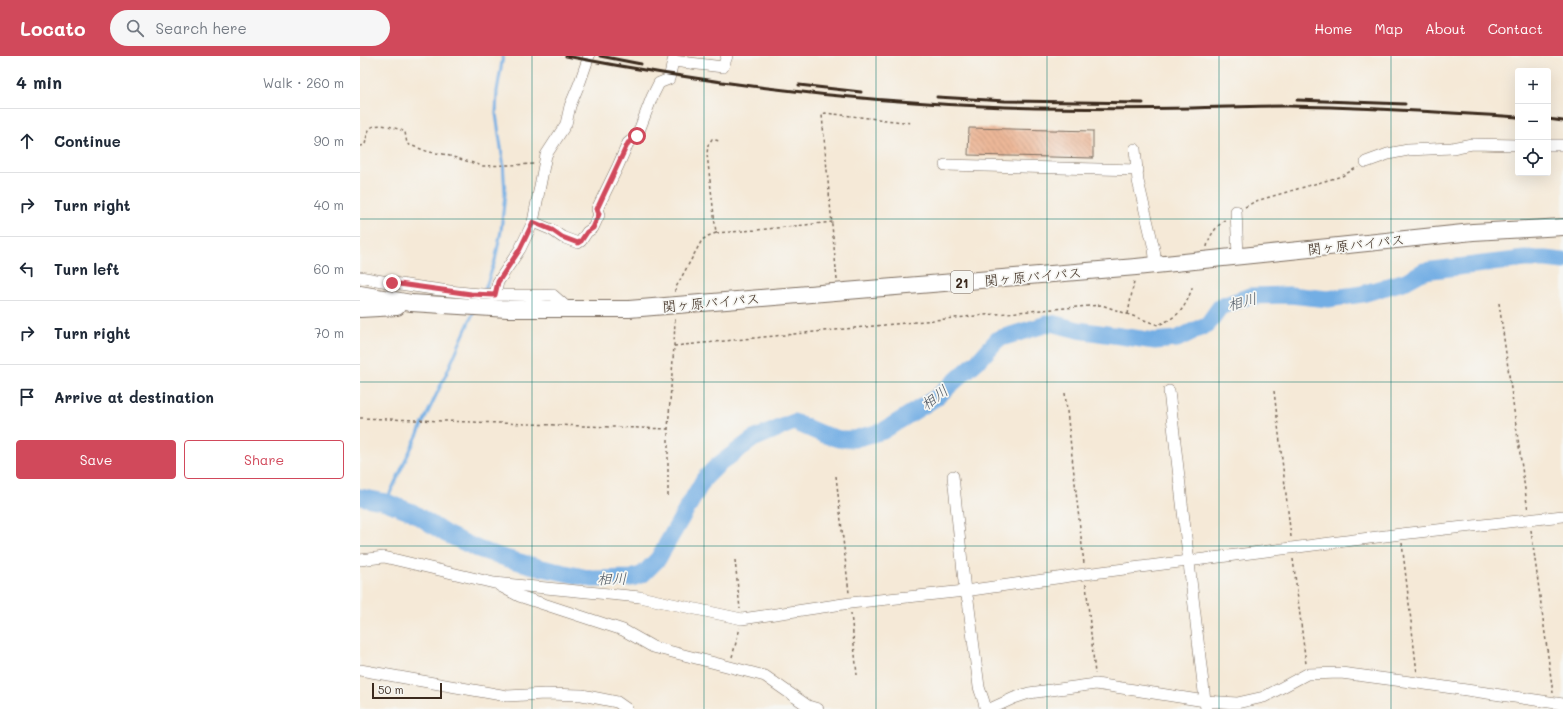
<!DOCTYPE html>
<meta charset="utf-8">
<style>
:root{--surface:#fff;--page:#f6f6f7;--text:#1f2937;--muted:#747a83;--line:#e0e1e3;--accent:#d1495b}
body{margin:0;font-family:Mali,"Klee One",sans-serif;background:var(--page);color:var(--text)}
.controls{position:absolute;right:12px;top:12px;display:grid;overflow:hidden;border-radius:4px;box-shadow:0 4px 16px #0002}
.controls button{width:36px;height:36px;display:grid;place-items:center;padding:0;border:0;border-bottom:1px solid var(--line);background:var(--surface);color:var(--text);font:20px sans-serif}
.scale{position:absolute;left:12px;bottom:10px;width:70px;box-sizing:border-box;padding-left:4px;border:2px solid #3b2a1e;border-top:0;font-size:11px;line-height:14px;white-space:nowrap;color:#3b2a1e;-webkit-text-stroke:3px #f6f6f2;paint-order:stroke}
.stop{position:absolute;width:12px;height:12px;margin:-9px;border:3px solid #d1495b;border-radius:50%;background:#fff}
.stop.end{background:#d1495b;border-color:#fff;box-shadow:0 1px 4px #0008}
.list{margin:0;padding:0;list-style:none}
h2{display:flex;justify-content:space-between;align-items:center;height:52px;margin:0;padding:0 16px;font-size:17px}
h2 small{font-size:13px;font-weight:400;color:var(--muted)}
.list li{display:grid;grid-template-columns:26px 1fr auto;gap:12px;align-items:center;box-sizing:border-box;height:64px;padding:0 16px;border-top:1px solid var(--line)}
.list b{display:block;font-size:15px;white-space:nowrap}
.list em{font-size:13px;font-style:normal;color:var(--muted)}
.actions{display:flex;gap:8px;padding:12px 16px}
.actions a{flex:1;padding:9px 0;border:1px solid var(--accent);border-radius:4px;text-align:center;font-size:14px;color:var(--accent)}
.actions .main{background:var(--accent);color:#fff}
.icon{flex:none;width:22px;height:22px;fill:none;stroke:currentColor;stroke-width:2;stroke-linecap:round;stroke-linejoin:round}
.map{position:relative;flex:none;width:1203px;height:653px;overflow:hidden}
header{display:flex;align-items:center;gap:24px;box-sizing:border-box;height:56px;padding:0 20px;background:var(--accent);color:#fff}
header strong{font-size:19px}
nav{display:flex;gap:22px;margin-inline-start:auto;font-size:14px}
.search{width:280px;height:36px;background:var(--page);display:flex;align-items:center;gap:10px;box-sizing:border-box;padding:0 14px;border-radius:22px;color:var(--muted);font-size:15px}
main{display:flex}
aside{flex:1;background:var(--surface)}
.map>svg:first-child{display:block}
</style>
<header>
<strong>Locato</strong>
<div class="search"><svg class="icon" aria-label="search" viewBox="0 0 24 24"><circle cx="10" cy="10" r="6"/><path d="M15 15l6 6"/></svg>Search here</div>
<nav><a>Home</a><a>Map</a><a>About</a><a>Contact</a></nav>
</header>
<main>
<aside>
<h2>4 min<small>Walk · 260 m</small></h2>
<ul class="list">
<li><svg class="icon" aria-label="ahead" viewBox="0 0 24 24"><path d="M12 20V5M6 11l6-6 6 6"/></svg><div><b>Continue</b></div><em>90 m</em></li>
<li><svg class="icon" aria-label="right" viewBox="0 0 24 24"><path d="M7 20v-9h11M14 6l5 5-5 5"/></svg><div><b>Turn right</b></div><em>40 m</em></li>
<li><svg class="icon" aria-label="left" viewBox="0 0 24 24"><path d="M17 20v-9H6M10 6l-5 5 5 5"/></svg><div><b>Turn left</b></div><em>60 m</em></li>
<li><svg class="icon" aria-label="right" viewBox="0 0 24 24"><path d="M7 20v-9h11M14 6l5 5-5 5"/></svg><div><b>Turn right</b></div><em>70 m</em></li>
<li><svg class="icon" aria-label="arrive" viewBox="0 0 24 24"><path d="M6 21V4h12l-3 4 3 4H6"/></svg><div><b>Arrive at destination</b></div></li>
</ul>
<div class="actions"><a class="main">Save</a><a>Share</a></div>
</aside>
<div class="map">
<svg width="1203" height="653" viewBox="0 0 1203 653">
<defs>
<pattern id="building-back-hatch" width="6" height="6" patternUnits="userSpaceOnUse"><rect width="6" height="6" fill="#ecb798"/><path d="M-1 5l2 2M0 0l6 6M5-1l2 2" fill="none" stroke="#c0957b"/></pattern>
</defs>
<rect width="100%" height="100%" fill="#f6f6f2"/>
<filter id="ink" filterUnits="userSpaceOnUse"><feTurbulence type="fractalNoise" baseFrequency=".025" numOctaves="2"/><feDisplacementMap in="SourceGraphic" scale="8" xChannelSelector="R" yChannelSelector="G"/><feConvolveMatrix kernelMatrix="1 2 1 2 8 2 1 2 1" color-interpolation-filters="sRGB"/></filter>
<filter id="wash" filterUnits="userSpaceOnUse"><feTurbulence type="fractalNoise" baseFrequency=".012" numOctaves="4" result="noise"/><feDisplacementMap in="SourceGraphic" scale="16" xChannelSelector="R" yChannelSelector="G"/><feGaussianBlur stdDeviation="0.9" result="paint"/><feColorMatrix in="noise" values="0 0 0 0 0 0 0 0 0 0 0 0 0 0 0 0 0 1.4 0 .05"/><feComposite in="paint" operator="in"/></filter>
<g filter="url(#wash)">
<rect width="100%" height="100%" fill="#f5e9d7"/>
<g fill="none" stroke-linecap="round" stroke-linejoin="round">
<!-- stream -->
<g stroke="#73aee4" stroke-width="3">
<path d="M124,236L135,205L141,175L145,138L143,105L136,58L137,35L143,0"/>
<path d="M26,446L31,435L87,316L114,255"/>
</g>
<!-- river -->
<path stroke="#73aee4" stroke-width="17" d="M0,441L26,446L52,456L86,478L118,493L145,502L178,511L232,523L272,522L283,518L298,503L344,423L358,409L393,383L434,366L462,378L479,383H494L523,375L577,341L621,302L638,283L691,267L718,274L795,285L817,283L848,268L860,251L890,240L930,239L968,243L1002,238L1046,225L1064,215L1165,203H1186L1203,205"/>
</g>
<g id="blocks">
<!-- building -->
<path fill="url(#building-back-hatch)" d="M609,72L733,75V102L608,99Z"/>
</g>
</g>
<g filter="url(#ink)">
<use href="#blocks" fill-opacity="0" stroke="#7c6d5f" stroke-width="1"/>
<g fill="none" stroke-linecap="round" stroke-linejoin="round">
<defs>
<g id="minor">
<path d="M1188,89H1203"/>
<path d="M775,93L778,125L794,193L796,209"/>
<path d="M1006,106L1028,98L1048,94L1092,92L1112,88L1158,89"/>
<path d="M585,109L778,114"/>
<path d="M876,155L878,200"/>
<path d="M173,166L186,99L206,68L210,50L220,26L229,0"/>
<path d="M0,221C64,233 128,242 193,239L210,254"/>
<path d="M135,239L138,226L160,193L173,166L192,174L202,181L218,187L221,185L227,176L233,172L239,159L237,153L258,110L268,87L277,80L292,41L299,27L309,23L313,5L363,11L367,0"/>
<path d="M809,335L846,653"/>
<path d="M593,420L605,535L608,544L619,631C621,639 625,645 625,653"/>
<path d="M0,504L24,501L134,527L280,541L382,563L490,547L605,535L725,518L1041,478L1203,460"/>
<path d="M140,530L159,540L263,574L293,591L405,620L448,650L458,653"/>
<path d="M0,614L147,640L185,638L222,639L257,646L267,653"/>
<path d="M630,653L654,642L669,637L736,628L845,645L877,647L904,641L947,618L981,617L1058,627L1203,648"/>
</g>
<g id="highway">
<path d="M0,238L51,247L148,253H269L776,211L1113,176L1203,171"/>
<path d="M0,253L37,251"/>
</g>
</defs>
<!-- minor casing -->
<use href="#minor" stroke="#7c6d5f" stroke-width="12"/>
<!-- highway casing -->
<use href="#highway" stroke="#7c6d5f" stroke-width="18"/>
<!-- path -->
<g stroke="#7c6d5f" stroke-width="1.5" stroke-dasharray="3 3" stroke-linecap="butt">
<path d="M0,90L5,89C6,84 7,78 9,74C15,64 37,72 45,76L47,88L69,96L83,98L123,110L175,108"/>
<path d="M885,151L896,145L982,120L998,111"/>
<path d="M356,177L397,174L473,166"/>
<path d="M847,191C849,179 857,170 867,162"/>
<path d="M477,224L462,59L465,57L552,67"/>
<path d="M315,236V233L342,184L348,180L356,177L347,98L348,89L352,83L359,85"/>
<path d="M1139,247L1168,455"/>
<path d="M768,258L774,225"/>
<path d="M314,290L635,258L742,249L798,269C820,260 825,253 833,229"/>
<path d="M914,335L931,481"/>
<path d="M705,337L724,508"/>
<path d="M0,362L308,373"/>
<path d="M476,420L489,537"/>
<path d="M308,440V373L314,290L315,262"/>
<path d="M1171,474L1193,637"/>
<path d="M1042,487L1057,617"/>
<path d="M933,503L946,608"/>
<path d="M375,504L380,553"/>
<path d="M726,528L735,618"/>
<path d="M491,557L497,619"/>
<path d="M372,601L380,572"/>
</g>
<!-- minor -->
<use href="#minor" stroke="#fff" stroke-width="11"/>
<!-- highway -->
<use href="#highway" stroke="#fff" stroke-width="16"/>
<!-- rail -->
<g stroke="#3b2a1e" stroke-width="3">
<path d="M206,0C351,28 498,46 645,51C707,53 770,53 832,52C864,51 896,50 928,50C1005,51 1081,56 1158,61"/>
<path d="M240,0L281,8"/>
<path d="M439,29L501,36"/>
<path d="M577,41L645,45L783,47"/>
<path d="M937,44L1045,48"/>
<path d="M1188,63L1203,65"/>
</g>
</g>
</g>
<g fill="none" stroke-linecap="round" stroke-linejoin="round" filter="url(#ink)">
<!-- route -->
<path stroke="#d1495b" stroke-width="5" d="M32,227L111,238L135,239L138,226L160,193L173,166L192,174L202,181L218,187L221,185L227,176L233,172L239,158L237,153L268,87L277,80"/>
</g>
<!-- grid -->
<path fill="none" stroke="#0f766e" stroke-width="1" stroke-opacity="0.55" d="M172,0V653M344,0V653M516,0V653M687,0V653M859,0V653M1031,0V653M0,163H1203M0,326H1203M0,490H1203"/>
<g text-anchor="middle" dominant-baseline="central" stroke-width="3.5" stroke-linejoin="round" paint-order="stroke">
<!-- shield labels -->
<rect fill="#f6f6f2" stroke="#73675e" stroke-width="1" x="591" y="215" width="22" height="22" rx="3"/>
<g font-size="13" font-weight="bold" fill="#3b2a1e">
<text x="602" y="226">21</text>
</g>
<!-- street labels -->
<g font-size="14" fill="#3b2a1e" stroke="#f6f6f2">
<text transform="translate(996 188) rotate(-6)">関ヶ原バイパス</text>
<text transform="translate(673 220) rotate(-5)">関ヶ原バイパス</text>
<text transform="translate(351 246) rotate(-5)">関ヶ原バイパス</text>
</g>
<!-- water labels -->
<g font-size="15" font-style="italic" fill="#4f5863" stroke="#f6f6f2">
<text transform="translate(882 245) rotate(-14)">相川</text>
<text transform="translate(574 341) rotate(-37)">相川</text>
<text transform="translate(252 522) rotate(-1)">相川</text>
</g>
</g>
</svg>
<div class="controls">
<button>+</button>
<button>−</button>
<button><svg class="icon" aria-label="locate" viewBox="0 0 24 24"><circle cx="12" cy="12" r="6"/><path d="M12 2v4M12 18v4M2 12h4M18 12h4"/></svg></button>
</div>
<div class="scale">50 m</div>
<div class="stop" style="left:277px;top:80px"></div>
<div class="stop end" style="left:32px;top:227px"></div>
</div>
</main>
